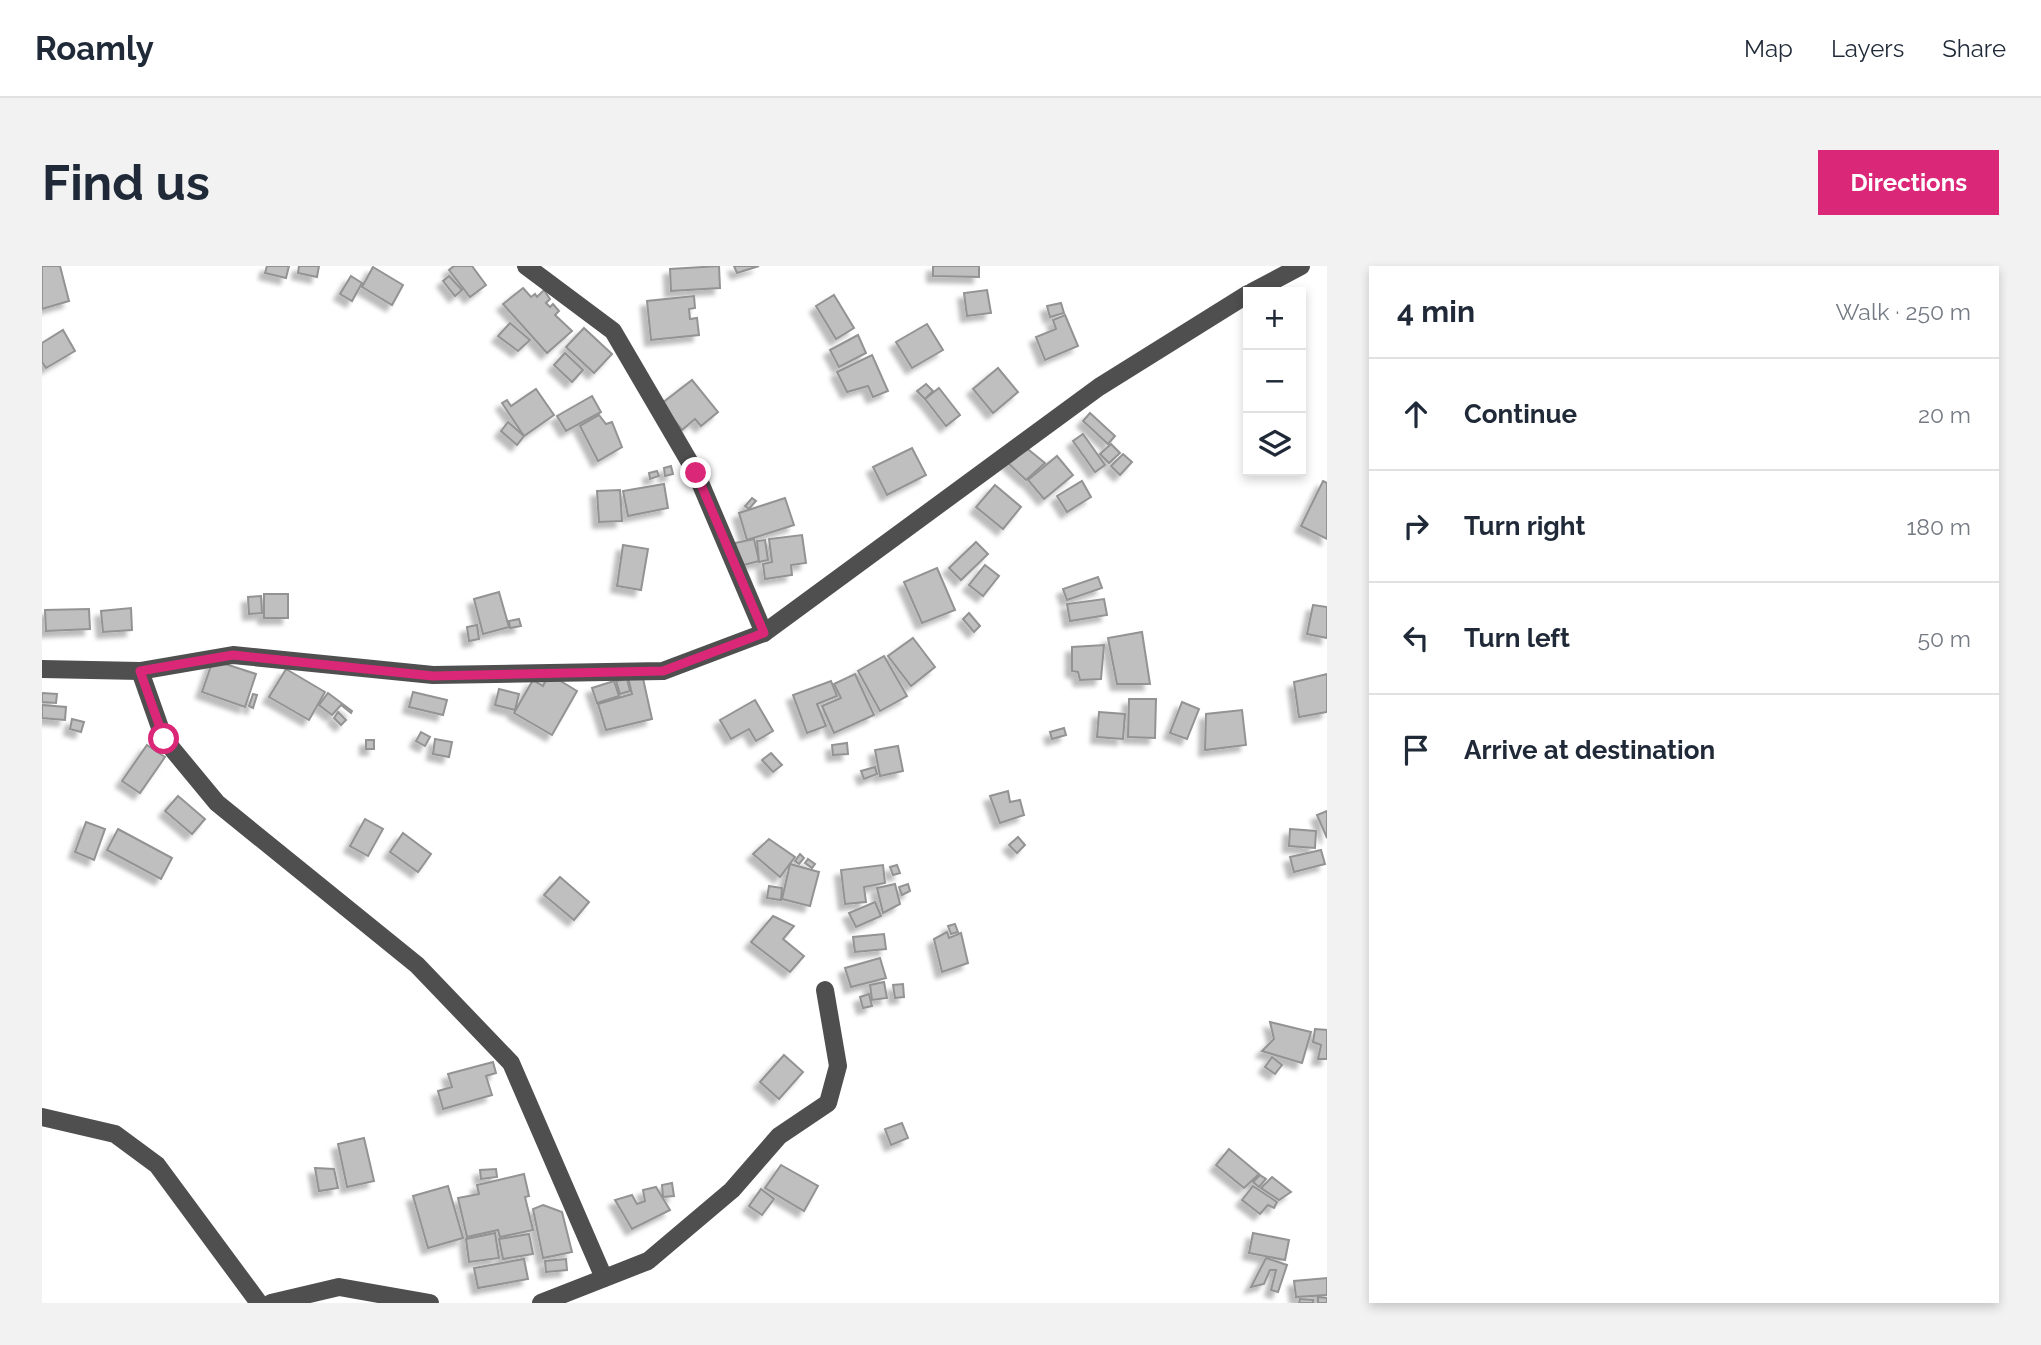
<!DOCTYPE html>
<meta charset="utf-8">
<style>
:root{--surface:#fff;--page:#f2f2f3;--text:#1f2937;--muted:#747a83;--line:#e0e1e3;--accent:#db2777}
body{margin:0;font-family:Raleway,sans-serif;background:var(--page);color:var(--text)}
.controls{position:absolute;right:21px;top:21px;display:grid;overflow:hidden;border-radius:0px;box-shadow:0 4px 10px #0003}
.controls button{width:63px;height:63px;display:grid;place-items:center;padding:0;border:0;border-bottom:2px solid var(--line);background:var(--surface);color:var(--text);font:35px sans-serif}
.stop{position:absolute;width:21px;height:21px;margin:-16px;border:5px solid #db2777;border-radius:50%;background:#fff}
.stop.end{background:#db2777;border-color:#fff;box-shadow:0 2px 7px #0008}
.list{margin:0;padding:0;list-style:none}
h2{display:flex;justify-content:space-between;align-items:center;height:91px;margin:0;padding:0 28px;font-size:30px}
h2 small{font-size:23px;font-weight:400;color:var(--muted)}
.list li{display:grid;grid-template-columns:46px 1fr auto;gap:21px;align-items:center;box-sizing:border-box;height:112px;padding:0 28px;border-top:2px solid var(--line)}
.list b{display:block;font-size:26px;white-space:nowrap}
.list em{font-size:23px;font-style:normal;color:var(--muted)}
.icon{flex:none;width:38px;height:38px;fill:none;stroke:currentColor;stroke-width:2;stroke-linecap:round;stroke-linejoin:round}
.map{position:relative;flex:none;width:1285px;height:1037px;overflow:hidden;border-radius:0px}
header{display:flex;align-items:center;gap:42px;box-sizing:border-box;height:98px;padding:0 35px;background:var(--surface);border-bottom:2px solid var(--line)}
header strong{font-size:33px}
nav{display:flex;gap:38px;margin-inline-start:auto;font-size:24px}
.intro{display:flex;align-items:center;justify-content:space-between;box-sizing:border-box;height:168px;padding:0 42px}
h1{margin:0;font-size:49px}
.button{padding:18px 32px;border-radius:0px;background:var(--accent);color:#fff;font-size:24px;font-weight:700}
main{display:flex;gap:42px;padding:0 42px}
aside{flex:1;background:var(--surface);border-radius:0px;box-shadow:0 4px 10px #0003}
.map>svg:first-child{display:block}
</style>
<header>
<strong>Roamly</strong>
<nav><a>Map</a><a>Layers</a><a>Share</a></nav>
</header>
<div class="intro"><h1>Find us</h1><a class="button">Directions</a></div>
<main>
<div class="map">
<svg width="1285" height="1037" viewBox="0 0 1285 1037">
<defs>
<filter id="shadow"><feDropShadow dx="-6" dy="6" stdDeviation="2" flood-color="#0004"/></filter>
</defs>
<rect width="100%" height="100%" fill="#fff"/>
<!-- building -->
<g fill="#bfbfbf" stroke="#939393" stroke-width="2" filter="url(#shadow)">
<path d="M0,0H18L27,35L0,43Z"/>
<path d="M225,0H247L244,12L223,7Z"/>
<path d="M257,0H277L275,11L256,7Z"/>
<path d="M412,0H430L444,19L428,31L407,4Z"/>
<path d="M677,0L678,22L629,25L628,3Z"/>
<path d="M692,0H717L695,7Z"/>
<path d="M891,0H937V11L891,10Z"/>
<path d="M331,1L361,19L350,39L320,21Z"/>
<path d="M309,10L320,17L310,35L298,28Z"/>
<path d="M407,10L420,24L413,30L401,15Z"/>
<path d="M481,22L489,31L493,28L495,31L502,24L508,33L504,37L508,41L511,38L517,45L513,49L530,65L505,87L461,38Z"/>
<path d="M945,24L949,47L925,50L922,27Z"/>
<path d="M792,29L812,62L794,73L774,40Z"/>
<path d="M652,30L653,42L647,43L648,53L655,52L657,69L609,74L605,35Z"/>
<path d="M1019,37L1022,47L1008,51L1005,40Z"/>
<path d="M1023,49L1036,80L1003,94L994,71L1014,63L1011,54Z"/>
<path d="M468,57L488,74L476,85L456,70Z"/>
<path d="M885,58L901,84L870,102L854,76Z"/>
<path d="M542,62L570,88L552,107L524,81Z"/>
<path d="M21,64L33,85L4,102L0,96V77Z"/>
<path d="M816,69L824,87L797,101L788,84Z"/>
<path d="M523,87L541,104L530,116L512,99Z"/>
<path d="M830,89L846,125L831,131L826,120L805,126L795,106Z"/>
<path d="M956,102L976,126L951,147L931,123Z"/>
<path d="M650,114L676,146L659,160L653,153L640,164L619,138Z"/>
<path d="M884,118L891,125L883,133L875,125Z"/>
<path d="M897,122L918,149L904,160L883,133Z"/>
<path d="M494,123L512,149L482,170L460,137L465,134L469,140Z"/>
<path d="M550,130L559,146L524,165L515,150Z"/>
<path d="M1048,147L1073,170L1066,178L1041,155Z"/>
<path d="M557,149L564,158L570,156L580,181L556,195L538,160Z"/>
<path d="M466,156L482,170L475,179L459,165Z"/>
<path d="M1041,168L1063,199L1053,206L1031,175Z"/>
<path d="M1069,178L1078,187L1067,197L1058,188Z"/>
<path d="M982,180L1003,197L984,214L966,197Z"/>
<path d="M870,182L884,209L845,229L831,201Z"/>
<path d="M1081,188L1090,196L1078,209L1069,200Z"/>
<path d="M1015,190L1031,209L1002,233L986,214Z"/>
<path d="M629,200L631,208L623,210L622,202Z"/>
<path d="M615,205L617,210L608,213L607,207Z"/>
<path d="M1040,215L1049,231L1025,246L1015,230Z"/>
<path d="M1281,215L1285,217V273L1259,260Z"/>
<path d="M622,218L626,242L586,250L581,225Z"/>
<path d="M953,219L979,241L961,263L934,241Z"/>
<path d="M578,224L580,255L557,256L555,225Z"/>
<path d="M710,232L714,235L707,243L703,240Z"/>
<path d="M743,232L752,259L705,274L697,247Z"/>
<path d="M760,269L764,297L749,299L750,309L723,313L721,298L730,296L727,273Z"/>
<path d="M712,273L717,295L698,300L693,277Z"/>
<path d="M723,274L726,294L717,296L715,275Z"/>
<path d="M934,276L946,288L919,314L907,302Z"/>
<path d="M581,279L606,283L599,324L575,320Z"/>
<path d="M943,299L957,310L941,330L927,319Z"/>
<path d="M895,302L913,344L880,357L862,316Z"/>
<path d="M1056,311L1060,322L1025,334L1021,323Z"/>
<path d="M457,326L467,361L441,368L432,333Z"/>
<rect x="222" y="328" width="24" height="24"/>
<path d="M219,330L220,347L207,348L206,331Z"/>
<path d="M1062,333L1065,349L1028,355L1025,338Z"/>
<path d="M1271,339L1285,341V372L1265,368Z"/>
<path d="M89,342L90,364L61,366L59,345Z"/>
<path d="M47,343L48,363L4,365L3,344Z"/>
<path d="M927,347L938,360L932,366L921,353Z"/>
<path d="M477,353L479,360L468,362L467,355Z"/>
<path d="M435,359L437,373L427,375L425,361Z"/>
<path d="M1100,366L1108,418H1075L1066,372Z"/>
<path d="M871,372L893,401L869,420L846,390Z"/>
<path d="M1062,379L1059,413L1038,414L1036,406L1030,405V381Z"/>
<path d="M842,390L865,430L838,445L816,405Z"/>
<path d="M171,394L214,408L203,441L160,426Z"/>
<path d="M244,403L283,426L267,454L227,431Z"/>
<path d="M507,408L535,425L510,469L472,447L491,414L501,420Z"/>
<path d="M600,408L610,453L564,464L556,438L590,428L586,411Z"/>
<path d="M813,408L832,449L792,467L780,440L799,432L792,418Z"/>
<path d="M1285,408V446L1257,451L1252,416Z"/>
<path d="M585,413L588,425L578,428L574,415Z"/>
<path d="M572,415L577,430L555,437L550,422Z"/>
<path d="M789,415L795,430L775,438L784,460L765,467L751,429Z"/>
<path d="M457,423L477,428L473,444L453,439Z"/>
<path d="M371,426L405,434L401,449L367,441Z"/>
<path d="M0,427L15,428L14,437L0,436Z"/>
<path d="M286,427L310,445L309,447L299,439L290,449L277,439Z"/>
<path d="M211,428L215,429L211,442L207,440Z"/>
<path d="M1087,433H1114L1113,472L1086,471Z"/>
<path d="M713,434L731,465L714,475L707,463L689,473L678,454Z"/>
<path d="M1140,436L1157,443L1145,473L1128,467Z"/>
<path d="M0,439L24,441L23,454L0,452Z"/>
<path d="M1200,444L1204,479L1163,484L1164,448Z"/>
<path d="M296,446L304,454L299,459L292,452Z"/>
<path d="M1057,446L1083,448L1081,473L1055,471Z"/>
<path d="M30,453L42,456L39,466L28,463Z"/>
<path d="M1022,462L1024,469L1010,473L1008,466Z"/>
<path d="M379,466L388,471L383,480L374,475Z"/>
<path d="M393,473L410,476L407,491L391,488Z"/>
<rect x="324" y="474" width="8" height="9"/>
<path d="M805,477L806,488L791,489L790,479Z"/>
<path d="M105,479L123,491L98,527L80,515Z"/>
<path d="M856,480L861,505L838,510L833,484Z"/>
<path d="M729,487L740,499L731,506L720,494Z"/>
<path d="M833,501L835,508L822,513L819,505Z"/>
<path d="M966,525L968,536L978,534L982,549L958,557L948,530Z"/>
<path d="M136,530L163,553L150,568L123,545Z"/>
<path d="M1285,545V572L1275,549Z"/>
<path d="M323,553L341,563L326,590L308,580Z"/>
<path d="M44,556L63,563L52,594L33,586Z"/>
<path d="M76,563L130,592L119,613L65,584Z"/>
<path d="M1248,563L1274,565L1273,582L1247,580Z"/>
<path d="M361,567L389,588L376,606L348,586Z"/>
<path d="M976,571L983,579L975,587L967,579Z"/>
<path d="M727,573L753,591L738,611L711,588Z"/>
<path d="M1279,584L1283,598L1252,606L1248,591Z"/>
<path d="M758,588L762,592L757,598L753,595Z"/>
<path d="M766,593L773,598L770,602L763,597Z"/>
<path d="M748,598L777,606L768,640L740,633Z"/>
<path d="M841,599L843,617L822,621L824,636L803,638L799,604Z"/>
<path d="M855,599L858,607L851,609L848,601Z"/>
<path d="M518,611L547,636L532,654L502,629Z"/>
<path d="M853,618L858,638L841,647L835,622Z"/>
<path d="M866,618L868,625L860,629L857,621Z"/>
<path d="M727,620L740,622L739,634L725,632Z"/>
<path d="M833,636L839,650L814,661L807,647Z"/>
<path d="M731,650L752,660L741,673L762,690L748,706L709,676Z"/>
<path d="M913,658L916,666L909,668L906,660Z"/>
<path d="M905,666L907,672L919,667L926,697L900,706L892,673Z"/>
<path d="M842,668L844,683L813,686L811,671Z"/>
<path d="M838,692L844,712L809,721L803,702Z"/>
<path d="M842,716L845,732L830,734L828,719Z"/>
<path d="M861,718L862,731L853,732L851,719Z"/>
<path d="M827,728L830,740L821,742L818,731Z"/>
<path d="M1228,756L1269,766L1260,797L1220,785L1232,773Z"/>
<path d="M1273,763L1285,764V793H1276L1279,779L1271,776Z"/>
<path d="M742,789L761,806L737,833L718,816Z"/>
<path d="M1230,791L1240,799L1233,808L1223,801Z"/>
<path d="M451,796L454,807L444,810L450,829L401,843L396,825L410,821L406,808Z"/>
<path d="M860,857L866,872L849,879L843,863Z"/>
<path d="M322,872L332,915L305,921L296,878Z"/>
<path d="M1187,883L1217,908L1202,922L1174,899Z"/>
<path d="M739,899L776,920L762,945L723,922Z"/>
<path d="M273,902L292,903L296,922L277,925Z"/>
<path d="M454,903L455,911L439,913L438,904Z"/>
<path d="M482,908L487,930L483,931L491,964L458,971L456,964L425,971L416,932L437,928L435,919Z"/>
<path d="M1218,909L1224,913L1217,921L1211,916Z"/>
<path d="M1230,911L1249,926L1237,934L1219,922Z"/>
<path d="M630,917L632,930L621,931L620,919Z"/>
<path d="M406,920L421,972L386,982L371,930Z"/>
<path d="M1211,920L1235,936L1232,942L1226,939L1218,948L1200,934Z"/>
<path d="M614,921L628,944L590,963L573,934L590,929L595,938L603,935L601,924Z"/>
<path d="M719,923L732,933L720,949L707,940Z"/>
<path d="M501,939L520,946L530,986L501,992L491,943Z"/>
<path d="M453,967L457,992L427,996L424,973Z"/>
<path d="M1211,967L1247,974L1243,994L1207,987Z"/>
<path d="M487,968L491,988L461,993L457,973Z"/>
<path d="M1224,992L1245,999L1236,1026L1229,1024L1234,1004H1228L1222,1018L1209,1021Z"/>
<path d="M482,993L486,1013L436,1022L432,1002Z"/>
<path d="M524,993L525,1004L504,1006L503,995Z"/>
<path d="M1285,1012V1029L1254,1031L1252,1015Z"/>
<path d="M1276,1031L1285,1032V1037H1276Z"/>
<path d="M1258,1033L1271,1034V1037H1257Z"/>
</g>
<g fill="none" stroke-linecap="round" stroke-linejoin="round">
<!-- minor -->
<g stroke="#4f4f4f" stroke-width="18">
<path d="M484,0L571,65L654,207L722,367"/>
<path d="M1210,26L1259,0"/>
<path d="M0,403L98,405L191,389L391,409L621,405L722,367L1057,121L1206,28"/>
<path d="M98,405L122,473L175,537L375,699L469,797L562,1012"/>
<path d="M0,851L73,868L115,899L217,1037"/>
<path d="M229,1037L297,1021L388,1037"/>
<path d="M499,1037L606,995L690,924L737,870L786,837L796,800L783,724"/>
</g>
</g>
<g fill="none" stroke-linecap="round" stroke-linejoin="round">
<!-- route -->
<path stroke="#db2777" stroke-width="9" d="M122,473L98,405L191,389L391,410L621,405L722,367L654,207"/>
</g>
</svg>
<div class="controls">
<button>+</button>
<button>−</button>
<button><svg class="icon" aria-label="layers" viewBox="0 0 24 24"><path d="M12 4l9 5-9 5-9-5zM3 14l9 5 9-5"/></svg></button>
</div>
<div class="stop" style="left:122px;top:473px"></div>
<div class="stop end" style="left:654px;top:207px"></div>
</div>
<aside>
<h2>4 min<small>Walk · 250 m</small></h2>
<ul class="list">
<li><svg class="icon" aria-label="ahead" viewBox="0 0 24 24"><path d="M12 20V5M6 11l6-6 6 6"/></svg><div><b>Continue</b></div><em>20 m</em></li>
<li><svg class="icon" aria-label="right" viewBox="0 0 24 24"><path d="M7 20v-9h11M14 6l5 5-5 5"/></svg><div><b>Turn right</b></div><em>180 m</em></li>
<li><svg class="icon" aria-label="left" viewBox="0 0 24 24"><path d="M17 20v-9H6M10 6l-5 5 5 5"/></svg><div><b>Turn left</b></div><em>50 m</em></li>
<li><svg class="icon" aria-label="arrive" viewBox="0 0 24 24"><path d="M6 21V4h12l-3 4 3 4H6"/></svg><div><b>Arrive at destination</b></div></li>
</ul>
</aside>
</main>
